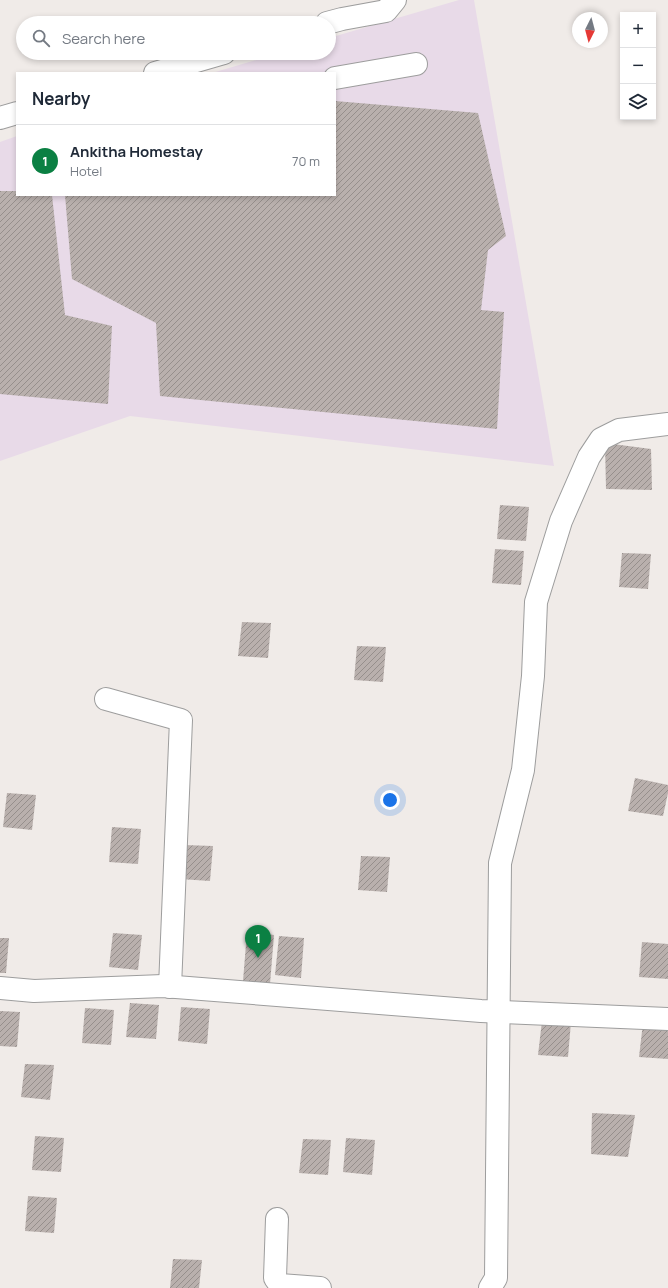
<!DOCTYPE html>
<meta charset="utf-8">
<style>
:root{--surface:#fff;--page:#f2f2f3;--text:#1f2937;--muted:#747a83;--line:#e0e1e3;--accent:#0b8043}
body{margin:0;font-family:Manrope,sans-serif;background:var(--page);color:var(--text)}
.controls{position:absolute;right:12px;top:12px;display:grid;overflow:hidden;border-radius:0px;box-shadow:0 2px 6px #0003}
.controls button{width:36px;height:36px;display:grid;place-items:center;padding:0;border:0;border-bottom:1px solid var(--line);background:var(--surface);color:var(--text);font:20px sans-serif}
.compass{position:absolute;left:572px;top:12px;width:36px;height:36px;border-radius:50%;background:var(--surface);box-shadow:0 2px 6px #0003;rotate:186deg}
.you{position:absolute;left:390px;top:800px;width:14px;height:14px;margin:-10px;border:3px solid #fff;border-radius:50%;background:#1a73e8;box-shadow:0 0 0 6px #1a73e833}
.badge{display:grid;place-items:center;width:26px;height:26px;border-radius:50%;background:var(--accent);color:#fff;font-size:13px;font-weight:700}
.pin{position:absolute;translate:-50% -33px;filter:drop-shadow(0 1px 2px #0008)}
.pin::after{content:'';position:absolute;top:21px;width:14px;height:12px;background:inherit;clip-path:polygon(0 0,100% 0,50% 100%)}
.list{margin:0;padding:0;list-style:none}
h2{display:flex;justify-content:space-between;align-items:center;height:52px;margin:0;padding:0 16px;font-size:17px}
h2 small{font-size:13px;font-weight:400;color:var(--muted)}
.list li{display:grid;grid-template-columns:26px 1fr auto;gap:12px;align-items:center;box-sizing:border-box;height:72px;padding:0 16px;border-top:1px solid var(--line)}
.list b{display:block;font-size:15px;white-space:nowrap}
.list p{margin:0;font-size:13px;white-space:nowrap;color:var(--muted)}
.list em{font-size:13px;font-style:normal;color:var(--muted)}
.icon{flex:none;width:22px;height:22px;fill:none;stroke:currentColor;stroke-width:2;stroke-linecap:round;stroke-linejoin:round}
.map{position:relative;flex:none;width:668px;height:1288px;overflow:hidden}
.search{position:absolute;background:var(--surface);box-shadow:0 2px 6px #0003;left:16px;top:16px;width:320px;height:44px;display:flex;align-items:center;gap:10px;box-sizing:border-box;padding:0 14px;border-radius:22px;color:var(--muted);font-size:15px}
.panel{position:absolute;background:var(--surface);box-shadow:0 2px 6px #0003;left:16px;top:72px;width:320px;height:124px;border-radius:0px}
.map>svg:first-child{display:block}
</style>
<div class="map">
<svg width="668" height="1288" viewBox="0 0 668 1288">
<defs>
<pattern id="building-hatch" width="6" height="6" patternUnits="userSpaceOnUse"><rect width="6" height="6" fill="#b9b0ad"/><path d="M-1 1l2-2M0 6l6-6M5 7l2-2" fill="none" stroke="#968f8c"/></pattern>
</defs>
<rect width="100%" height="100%" fill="#f0ebe8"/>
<!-- industrial -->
<path fill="#e8dae8" d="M459,0H474L554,466L130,416L0,461V142L17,136V195H335V73H212L280,53H329V38Z"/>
<!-- building -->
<g fill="url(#building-hatch)">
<path d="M335,101L478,113L506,236L488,250L481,310L504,312L497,429L160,396L156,323L72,279L65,195H335Z"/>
<path d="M0,191H17V195H52L65,315L112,326L108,404L0,394Z"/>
<path d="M605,443L651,449L652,490L606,489Z"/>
<path d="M500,505L529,507L526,541L497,539Z"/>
<path d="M495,549L524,551L521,585L492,583Z"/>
<path d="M622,553L651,554L648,589L619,587Z"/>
<path d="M242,622L271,623L268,658L238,656Z"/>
<path d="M357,646L386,647L383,682L354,680Z"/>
<path d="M635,778L668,785V793L663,816L628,811Z"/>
<path d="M7,793L36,795L32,830L3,827Z"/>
<path d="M112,827L141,829L138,864L109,862Z"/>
<path d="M184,845L213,846L210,881L180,879Z"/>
<path d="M361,856L390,857L387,892L358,890Z"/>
<path d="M247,932L274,935L270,984L243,981Z"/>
<path d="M113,933L142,935L138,970L109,967Z"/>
<path d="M279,936L304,938L301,978L275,975Z"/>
<path d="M0,938H9L6,973H0Z"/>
<path d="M642,942L668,944V979L639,977Z"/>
<path d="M130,1003L159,1005L156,1039L126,1037Z"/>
<path d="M181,1007L210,1009L207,1044L178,1041Z"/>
<path d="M85,1008L114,1010L111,1045L82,1043Z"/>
<path d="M0,1011L20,1012L17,1047L0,1046Z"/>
<path d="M542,1021L571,1022L568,1057L538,1055Z"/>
<path d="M643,1023L668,1024V1059L639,1057Z"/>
<path d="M25,1064L54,1065L50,1100L21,1097Z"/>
<path d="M592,1113L635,1115L628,1157L591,1154Z"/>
<path d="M35,1136L64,1138L61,1172L32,1170Z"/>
<path d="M346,1138L375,1140L372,1175L343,1172Z"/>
<path d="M303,1139L331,1140L328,1175L299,1173Z"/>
<path d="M28,1196L57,1198L54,1233L25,1231Z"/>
<path d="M173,1259L202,1260L199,1288H170Z"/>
</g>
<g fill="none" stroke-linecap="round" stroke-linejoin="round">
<defs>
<g id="minor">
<path d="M327,23L342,19L386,11L395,0"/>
<path d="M155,73L224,53"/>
<path d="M335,78L416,64"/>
<path d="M0,118L17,113"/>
<path d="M106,699L181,720L170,987"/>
<path d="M0,988L34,991L163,986L481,1011L668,1019"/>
<path d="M277,1219L275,1278L280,1285L320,1288"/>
<path d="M490,1288L496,1278L500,863L523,770L533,676L536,602L561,521L589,457L601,439L619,430L668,424"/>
</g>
</defs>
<!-- minor casing -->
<use href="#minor" stroke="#9d9d9d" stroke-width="24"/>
<!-- minor -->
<use href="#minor" stroke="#fff" stroke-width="22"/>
</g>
</svg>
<div class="controls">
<button>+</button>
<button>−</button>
<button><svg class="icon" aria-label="layers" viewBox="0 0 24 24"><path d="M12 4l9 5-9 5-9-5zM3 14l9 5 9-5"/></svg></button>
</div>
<svg class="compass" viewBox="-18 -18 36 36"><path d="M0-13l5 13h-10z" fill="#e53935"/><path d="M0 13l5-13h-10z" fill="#747a83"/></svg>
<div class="you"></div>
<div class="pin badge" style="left:258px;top:958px">1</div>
<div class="search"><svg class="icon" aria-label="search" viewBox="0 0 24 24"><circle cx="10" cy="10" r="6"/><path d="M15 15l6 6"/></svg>Search here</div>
<section class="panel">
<h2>Nearby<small></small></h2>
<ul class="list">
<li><span class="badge">1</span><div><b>Ankitha Homestay</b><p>Hotel</p></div><em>70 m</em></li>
</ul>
</section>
</div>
